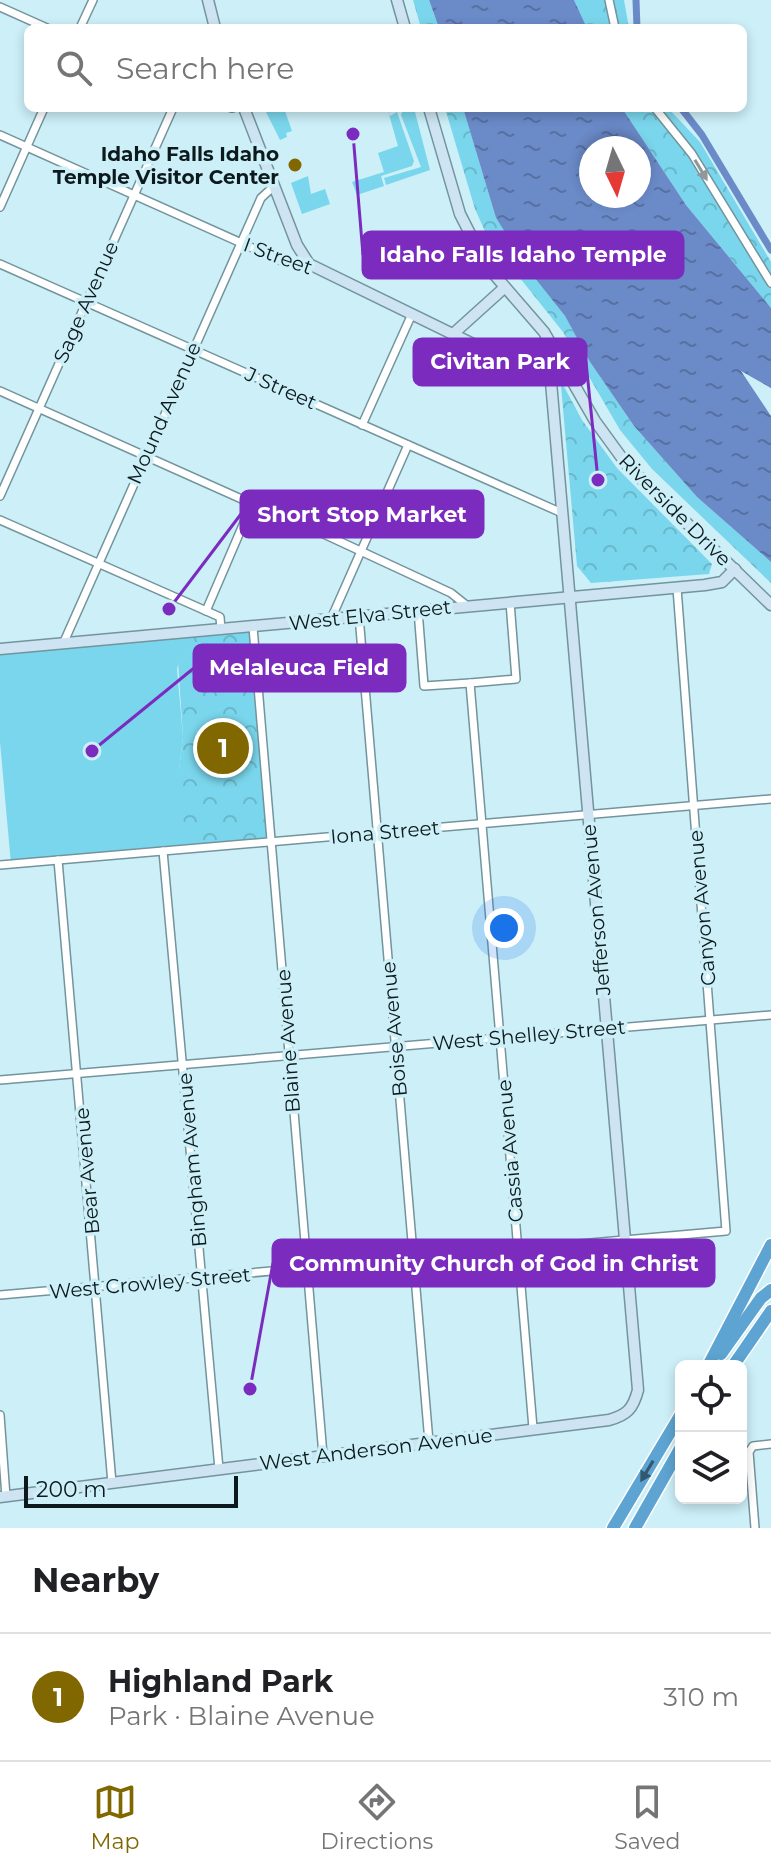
<!DOCTYPE html>
<meta charset="utf-8">
<style>
:root{--surface:#fff;--page:#f6f6f6;--text:#202124;--muted:#757577;--line:#e0e0e0;--accent:#806700}
body{margin:0;font-family:Montserrat,sans-serif;background:var(--page);color:var(--text)}
.controls{position:absolute;right:24px;bottom:24px;display:grid;overflow:hidden;border-radius:12px;box-shadow:0 4px 12px #0003}
.controls button{width:72px;height:72px;display:grid;place-items:center;padding:0;border:0;border-bottom:2px solid var(--line);background:var(--surface);color:var(--text);font:40px sans-serif}
.compass{position:absolute;left:579px;top:136px;width:72px;height:72px;border-radius:50%;background:var(--surface);box-shadow:0 4px 12px #0003;rotate:175deg}
.scale{position:absolute;left:24px;bottom:20px;width:214px;box-sizing:border-box;padding-left:8px;border:4px solid #0d1a1d;border-top:0;font-size:22px;line-height:28px;white-space:nowrap;color:#0d1a1d;-webkit-text-stroke:6px #cceff8;paint-order:stroke}
.you{position:absolute;left:504px;top:928px;width:28px;height:28px;margin:-20px;border:6px solid #fff;border-radius:50%;background:#1a73e8;box-shadow:0 0 0 12px #1a73e833}
.badge{display:grid;place-items:center;width:52px;height:52px;border-radius:50%;background:var(--accent);color:#fff;font-size:26px;font-weight:700}
.pin{position:absolute;translate:-50% -50%;border:4px solid #fff;box-shadow:0 2px 8px #0006}
.list{margin:0;padding:0;list-style:none}
h2{display:flex;justify-content:space-between;align-items:center;height:104px;margin:0;padding:0 32px;font-size:34px}
h2 small{font-size:26px;font-weight:400;color:var(--muted)}
.list li{display:grid;grid-template-columns:52px 1fr auto;gap:24px;align-items:center;box-sizing:border-box;height:128px;padding:0 32px;border-top:2px solid var(--line)}
.list b{display:block;font-size:30px;white-space:nowrap}
.list p{margin:0;font-size:26px;white-space:nowrap;color:var(--muted)}
.list em{font-size:26px;font-style:normal;color:var(--muted)}
.icon{flex:none;width:44px;height:44px;fill:none;stroke:currentColor;stroke-width:2;stroke-linecap:round;stroke-linejoin:round}
.map{position:relative;flex:none;width:771px;height:1528px;overflow:hidden}
.search{position:absolute;background:var(--surface);box-shadow:0 4px 12px #0003;left:24px;right:24px;top:24px;height:88px;display:flex;align-items:center;gap:20px;box-sizing:border-box;padding:0 28px;border-radius:12px;color:var(--muted);font-size:30px}
.sheet{height:232px;background:var(--surface)}
nav{display:flex;justify-content:space-around;align-items:center;box-sizing:border-box;height:112px;border-top:2px solid var(--line);background:var(--surface);font-size:22px;color:var(--muted)}
nav a{display:grid;justify-items:center;gap:4px}
nav .on{color:var(--accent)}
.map>svg:first-child{display:block}
</style>
<div class="map">
<svg width="771" height="1528" viewBox="0 0 771 1528">
<defs>
<pattern id="park-crowns" width="20" height="18" patternUnits="userSpaceOnUse" patternTransform="scale(2)"><rect width="20" height="18" fill="#7ad6ec"/><path d="M2 6a3 3 0 1 1 6 0M12 15a3 3 0 1 1 6 0" fill="none" stroke="#68b7ca"/></pattern>
<pattern id="water-ripples" width="26" height="14" patternUnits="userSpaceOnUse" patternTransform="scale(2)"><rect width="26" height="14" fill="#6a8ac8"/><path d="M2 4q2-2 4 0t4 0M15 11q2-2 4 0t4 0" fill="none" stroke="#5670a2"/></pattern>
</defs>
<rect width="100%" height="100%" fill="#cceff8"/>
<!-- grass -->
<g fill="#7ad6ec">
<path d="M264,108H284L292,131L286,133L287,137L280,140Z"/>
<path d="M414,108L430,170L386,185L384,178L421,167L401,115L403,110Z"/>
<path d="M388,111L390,116L397,112L414,161L412,166L381,176L384,186L357,195L352,182L384,172L378,153L398,146Z"/>
<path d="M308,176L311,194L325,189L330,204L302,214L291,183Z"/>
<path d="M188,633V655L179,661L177,669L183,737L179,770L225,794L186,849L11,864L0,742V652Z"/>
</g>
<!-- park -->
<g fill="url(#park-crowns)">
<path d="M413,0H429L439,28H421Z"/>
<path d="M574,0H624L629,28H587Z"/>
<path d="M445,108H463L496,218L530,272L565,316L590,362L634,426L697,497L771,562V583L652,469L620,430L563,332L488,238L475,209Z"/>
<path d="M622,108H668L700,142L771,262V308L686,205Z"/>
<path d="M554,368L582,420L617,468L712,564L709,574L591,583L577,566L561,386L551,373Z"/>
<path d="M253,627L272,842L186,849L179,770L183,737L178,661L188,655V633Z"/>
</g>
<!-- water -->
<g fill="url(#water-ripples)" fill-rule="evenodd">
<path d="M429,0H574L587,28H439Z"/>
<path d="M463,108H622L686,205L771,308V388L741,371L771,416V562L697,497L634,426L590,362L565,316L530,272L496,218ZM639,148V196H591V148Z"/>
</g>
<g fill="none" stroke-linecap="round" stroke-linejoin="round">
<!-- canal -->
<g stroke="#6a8ac8" stroke-width="7">
<path d="M636,0L637,28"/>
<path d="M681,108L702,135L771,250"/>
</g>
<defs>
<g id="street">
<path d="M609,0L615,28"/>
<path d="M0,7L47,28"/>
<path d="M80,28L93,0"/>
<path d="M231,108H233"/>
<path d="M655,108L692,154L771,283"/>
<path d="M0,135L286,263L309,264"/>
<path d="M0,207L44,108"/>
<path d="M0,264L562,513"/>
<path d="M0,391L284,518"/>
<path d="M362,425L412,314"/>
<path d="M0,496L173,108"/>
<path d="M0,520L220,617L221,630"/>
<path d="M313,529L451,593L466,605"/>
<path d="M510,602L516,679L470,683L533,1428"/>
<path d="M418,610L424,686L470,683"/>
<path d="M206,611L252,504"/>
<path d="M359,616L429,1442"/>
<path d="M331,619L408,445"/>
<path d="M253,627L323,1455"/>
<path d="M63,644L261,198L273,187"/>
<path d="M163,851L219,1469"/>
<path d="M58,860L112,1483"/>
<path d="M0,865L771,799"/>
<path d="M0,1080L771,1015"/>
<path d="M0,1295L726,1231L677,588"/>
<path d="M0,1415L6,1497"/>
<path d="M755,1528L749,1452L753,1446L771,1444"/>
</g>
<g id="secondary">
<path d="M208,0L215,28"/>
<path d="M397,0L405,28"/>
<path d="M429,108L460,214L486,265L544,332L595,421L627,465L771,605"/>
<path d="M453,334L504,288"/>
<path d="M0,649L705,585L722,582L735,569"/>
<path d="M0,1497L609,1420C627,1415 633,1409 638,1390L551,382L309,264L297,245L244,108"/>
</g>
<g id="highway">
<path d="M721,1354L761,1298L771,1290"/>
<path d="M708,1366L771,1245"/>
<path d="M733,1366L771,1311"/>
<path d="M613,1528L681,1414"/>
<path d="M635,1528L681,1447"/>
</g>
</defs>
<!-- street casing -->
<use href="#street" stroke="#73949c" stroke-width="10"/>
<!-- secondary casing -->
<use href="#secondary" stroke="#73949c" stroke-width="13"/>
<!-- highway casing -->
<use href="#highway" stroke="#fff" stroke-width="15"/>
<!-- street -->
<use href="#street" stroke="#fff" stroke-width="7"/>
<!-- secondary -->
<use href="#secondary" stroke="#cee4f2" stroke-width="10"/>
<!-- highway -->
<use href="#highway" stroke="#5da4d2" stroke-width="12"/>
</g>
<!-- one-way arrows -->
<defs><path id="oneway-solid" d="M-6-.8H1V-3.2L6.5 0L1 3.2V.8H-6Z" transform="scale(2)"/></defs>
<use fill="#929899" href="#oneway-solid" transform="translate(701 170) rotate(59)"/>
<use fill="#31586e" href="#oneway-solid" transform="translate(647 1471) rotate(121)"/>
<!-- markers -->
<circle fill="#806700" stroke="#cceff8" stroke-width="3" cx="295" cy="165" r="8"/>
<g text-anchor="middle" dominant-baseline="central" stroke-width="7" stroke-linejoin="round" paint-order="stroke">
<!-- poi labels -->
<g font-size="20" font-weight="bold" fill="#0d1a1d" stroke="#cceff8" text-anchor="end">
<text x="279" y="154">Idaho Falls Idaho<tspan x="279" dy="23">Temple Visitor Center</tspan></text>
</g>
<!-- street labels -->
<g font-size="20" fill="#0d1a1d" stroke="#cceff8">
<text transform="translate(278 256) rotate(20)">I Street</text>
<text transform="translate(86 302) rotate(-66)">Sage Avenue</text>
<text transform="translate(281 388) rotate(24)">J Street</text>
<text transform="translate(164 413) rotate(-66)">Mound Avenue</text>
<text transform="translate(675 510) rotate(45)">Riverside Drive</text>
<text transform="translate(370 615) rotate(-6)">West Elva Street</text>
<text transform="translate(385 832) rotate(-5)">Iona Street</text>
<text transform="translate(702 908) rotate(-95)">Canyon Avenue</text>
<text transform="translate(596 910) rotate(-95)">Jefferson Avenue</text>
<text transform="translate(394 1029) rotate(-95)">Boise Avenue</text>
<text transform="translate(529 1035) rotate(-5)">West Shelley Street</text>
<text transform="translate(288 1041) rotate(-94)">Blaine Avenue</text>
<text transform="translate(510 1151) rotate(-95)">Cassia Avenue</text>
<text transform="translate(192 1160) rotate(-95)">Bingham Avenue</text>
<text transform="translate(87 1171) rotate(-95)">Bear Avenue</text>
<text transform="translate(150 1283) rotate(-5)">West Crowley Street</text>
<text transform="translate(376 1449) rotate(-7)">West Anderson Avenue</text>
</g>
</g>
<!-- callouts -->
<path fill="none" stroke="#7b2cbf" stroke-width="3" d="M353 134L363 255M598 480L586 362M169 609L241 514M92 751L194 668M250 1389L273 1263"/>
<g fill="#7b2cbf" stroke="#cceff8" stroke-width="3">
<circle cx="353" cy="134" r="8"/>
<circle cx="598" cy="480" r="8"/>
<circle cx="169" cy="609" r="8"/>
<circle cx="92" cy="751" r="8"/>
<circle cx="250" cy="1389" r="8"/>
</g>
<g fill="#7b2cbf" stroke="#7b2cbf" stroke-width="3">
<rect x="363" y="232" width="320" height="46" rx="8"/>
<rect x="414" y="339" width="172" height="46" rx="8"/>
<rect x="241" y="491" width="242" height="46" rx="8"/>
<rect x="194" y="645" width="211" height="46" rx="8"/>
<rect x="273" y="1240" width="441" height="46" rx="8"/>
</g>
<g font-size="22" text-anchor="middle" font-weight="bold" fill="#fff">
<text x="523" y="262">Idaho Falls Idaho Temple</text>
<text x="500" y="369">Civitan Park</text>
<text x="362" y="522">Short Stop Market</text>
<text x="299" y="675">Melaleuca Field</text>
<text x="494" y="1271">Community Church of God in Christ</text>
</g>
</svg>
<div class="controls">
<button><svg class="icon" aria-label="locate" viewBox="0 0 24 24"><circle cx="12" cy="12" r="6"/><path d="M12 2v4M12 18v4M2 12h4M18 12h4"/></svg></button>
<button><svg class="icon" aria-label="layers" viewBox="0 0 24 24"><path d="M12 4l9 5-9 5-9-5zM3 14l9 5 9-5"/></svg></button>
</div>
<svg class="compass" viewBox="-18 -18 36 36"><path d="M0-13l5 13h-10z" fill="#e53935"/><path d="M0 13l5-13h-10z" fill="#757577"/></svg>
<div class="scale">200 m</div>
<div class="you"></div>
<div class="pin badge" style="left:223px;top:748px">1</div>
<div class="search"><svg class="icon" aria-label="search" viewBox="0 0 24 24"><circle cx="10" cy="10" r="6"/><path d="M15 15l6 6"/></svg>Search here</div>
</div>
<section class="sheet">
<h2>Nearby<small></small></h2>
<ul class="list">
<li><span class="badge">1</span><div><b>Highland Park</b><p>Park · Blaine Avenue</p></div><em>310 m</em></li>
</ul>
</section>
<nav>
<a class="on"><svg class="icon" aria-label="map" viewBox="0 0 24 24"><path d="M3 6l6-2 6 2 6-2v14l-6 2-6-2-6 2zM9 4v14M15 6v14"/></svg>Map</a>
<a><svg class="icon" aria-label="directions" viewBox="0 0 24 24"><path d="M12 3l9 9-9 9-9-9zM9 14v-3h6M13 9l2 2-2 2"/></svg>Directions</a>
<a><svg class="icon" aria-label="saved" viewBox="0 0 24 24"><path d="M7 4h10v16l-5-4-5 4z"/></svg>Saved</a>
</nav>
